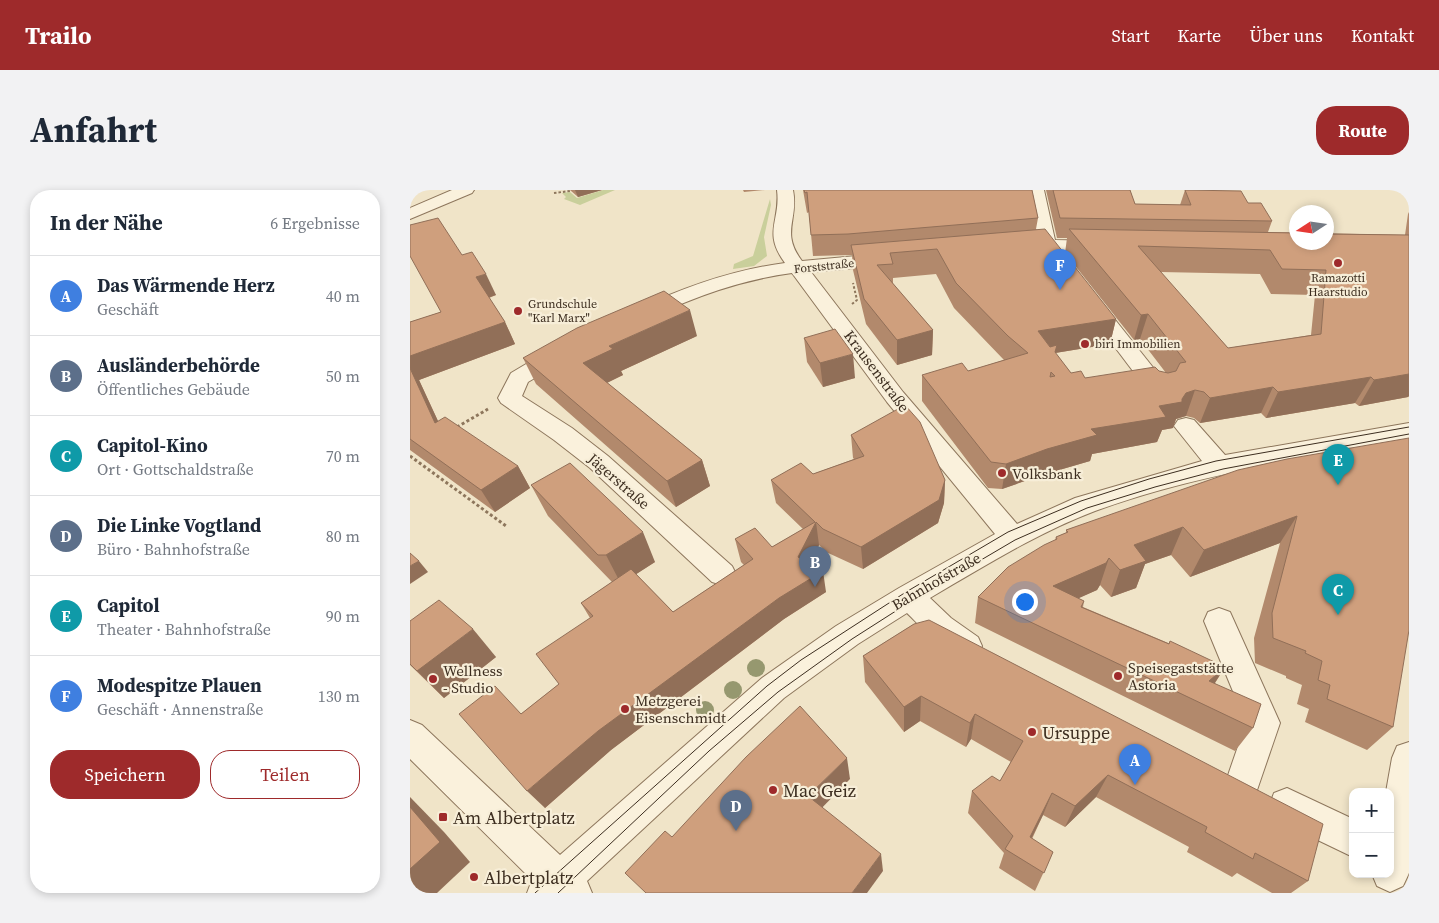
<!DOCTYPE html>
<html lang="de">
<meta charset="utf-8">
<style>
:root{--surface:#fff;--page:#f2f2f3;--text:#1f2937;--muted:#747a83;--line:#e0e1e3;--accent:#9e2a2b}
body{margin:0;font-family:"Source Serif 4",serif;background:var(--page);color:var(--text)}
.controls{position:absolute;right:15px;bottom:15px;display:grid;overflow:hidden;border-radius:10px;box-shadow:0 2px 8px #0003}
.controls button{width:45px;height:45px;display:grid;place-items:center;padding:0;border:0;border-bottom:1px solid var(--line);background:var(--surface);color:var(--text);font:25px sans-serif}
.compass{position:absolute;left:879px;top:15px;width:45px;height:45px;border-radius:50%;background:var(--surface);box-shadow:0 2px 8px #0003;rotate:258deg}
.you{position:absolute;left:614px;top:411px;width:18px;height:18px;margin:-12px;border:4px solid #fff;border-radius:50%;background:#1a73e8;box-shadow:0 0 0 8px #1a73e833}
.badge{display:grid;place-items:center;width:32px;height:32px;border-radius:50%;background:var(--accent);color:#fff;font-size:16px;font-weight:700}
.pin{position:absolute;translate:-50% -41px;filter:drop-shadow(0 1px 2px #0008)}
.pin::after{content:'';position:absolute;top:26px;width:18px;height:15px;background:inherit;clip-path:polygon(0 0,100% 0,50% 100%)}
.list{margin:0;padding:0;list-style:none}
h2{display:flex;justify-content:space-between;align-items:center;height:65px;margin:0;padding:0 20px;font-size:21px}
h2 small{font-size:16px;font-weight:400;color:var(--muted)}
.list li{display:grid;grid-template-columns:32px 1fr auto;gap:15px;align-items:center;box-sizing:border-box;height:80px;padding:0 20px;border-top:1px solid var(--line)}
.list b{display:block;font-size:19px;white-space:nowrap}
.list p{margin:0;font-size:16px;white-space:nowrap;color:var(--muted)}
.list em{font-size:16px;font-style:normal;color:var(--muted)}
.actions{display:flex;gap:10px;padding:15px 20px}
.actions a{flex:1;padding:11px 0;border:1px solid var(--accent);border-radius:20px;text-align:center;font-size:18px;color:var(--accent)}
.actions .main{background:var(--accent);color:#fff}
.map{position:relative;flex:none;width:999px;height:703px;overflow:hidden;border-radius:20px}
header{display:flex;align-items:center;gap:30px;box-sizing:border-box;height:70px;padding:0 25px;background:var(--accent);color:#fff}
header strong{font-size:24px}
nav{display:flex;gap:28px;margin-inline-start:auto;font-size:18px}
.intro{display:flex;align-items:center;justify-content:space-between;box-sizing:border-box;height:120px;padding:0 30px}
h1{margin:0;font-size:35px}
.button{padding:12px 22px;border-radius:20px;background:var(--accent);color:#fff;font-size:18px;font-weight:700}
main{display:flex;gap:30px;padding:0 30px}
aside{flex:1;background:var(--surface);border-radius:20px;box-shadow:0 2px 8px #0003}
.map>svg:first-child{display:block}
</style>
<header>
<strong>Trailo</strong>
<nav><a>Start</a><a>Karte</a><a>Über uns</a><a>Kontakt</a></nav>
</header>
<div class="intro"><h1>Anfahrt</h1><a class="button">Route</a></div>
<main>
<aside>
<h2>In der Nähe<small>6 Ergebnisse</small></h2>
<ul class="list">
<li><span class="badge" style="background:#3f7fe0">A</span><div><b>Das Wärmende Herz</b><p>Geschäft</p></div><em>40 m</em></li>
<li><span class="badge" style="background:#5c6f8a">B</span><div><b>Ausländerbehörde</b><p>Öffentliches Gebäude</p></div><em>50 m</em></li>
<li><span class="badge" style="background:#0f9aa8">C</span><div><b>Capitol-Kino</b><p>Ort · Gottschaldstraße</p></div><em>70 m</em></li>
<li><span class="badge" style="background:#5c6f8a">D</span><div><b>Die Linke Vogtland</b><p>Büro · Bahnhofstraße</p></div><em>80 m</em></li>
<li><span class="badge" style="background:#0f9aa8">E</span><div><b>Capitol</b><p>Theater · Bahnhofstraße</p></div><em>90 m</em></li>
<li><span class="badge" style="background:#3f7fe0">F</span><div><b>Modespitze Plauen</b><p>Geschäft · Annenstraße</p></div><em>130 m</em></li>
</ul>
<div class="actions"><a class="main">Speichern</a><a>Teilen</a></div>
</aside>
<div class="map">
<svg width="999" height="703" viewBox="0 0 999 703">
<rect width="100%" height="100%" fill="#f0e4c8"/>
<!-- green -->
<g fill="#c9cf9b">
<path d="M193,0H205L170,15L154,9L156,7L152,3L160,2L167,8Z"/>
<path d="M360,9L361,15L354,47L357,66L344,76L323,79L324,74L343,66Z"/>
</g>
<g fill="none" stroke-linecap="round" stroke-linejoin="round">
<defs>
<g id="minor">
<path d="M42,0H64L62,3L0,29V18Z"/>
<path d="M367,0H383C389,30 370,42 392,71L479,63L486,65L488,69L486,73L479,75L401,82L493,202L607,334L665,308L792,271L764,236L768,230L776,228L784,230L815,265L999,233V249C892,269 787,284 685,321C627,343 573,377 520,408L541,428L568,447L572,456L568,465C565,466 560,469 556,469C540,468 508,434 497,423L448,454L374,508L177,691L182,703H117L122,690L0,569V530L12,535L150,665L352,488L426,436L489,398L585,344L477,212L382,83C330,90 285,107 237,129L230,131L223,129L220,125L223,121C272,98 321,80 375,73C352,42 371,31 367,0Z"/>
<path d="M618,0H634L645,50L693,51L699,52L702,56L699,60L650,61L656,69L654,73L647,75L640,73L632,61L611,62L605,61L602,57L605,53L627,50Z"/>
<path d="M680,105L687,107L757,195L760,200L757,205L749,207L741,205L670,111L673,107Z"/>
<path d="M151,157L159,158L162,163L159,168L118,192L112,206L162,238L198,266L322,376L326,384L322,392L312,395L302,392L180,278L144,250L91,213L88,208L101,183L143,158Z"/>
<path d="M809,418L820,422L870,533L845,606L833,611L821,606L815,594L836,533L794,431L798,422Z"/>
<path d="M999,552V683L993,696L980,702L967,696L962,684H980V602H976L982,568L987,556Z"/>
<path d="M877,598L943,629V667L864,629L859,616L864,603Z"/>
</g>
</defs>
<!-- minor casing -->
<use href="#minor" stroke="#8d765c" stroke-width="2"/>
<!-- path-far1 -->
<g stroke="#8d765c" stroke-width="2" stroke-dasharray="2.5 2" stroke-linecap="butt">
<path d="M144,3L160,1"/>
<path d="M442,114L447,110L443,93"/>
</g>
<!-- path -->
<g stroke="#8d765c" stroke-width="3" stroke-dasharray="3 2.5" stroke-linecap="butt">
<path d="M47,237L78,219"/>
<path d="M0,266L96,336"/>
</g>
<!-- minor -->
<use href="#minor" fill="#faf1dc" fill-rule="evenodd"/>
<!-- tram -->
<g stroke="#3d2e20" stroke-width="1">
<path d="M125,703L357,496L391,470L496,402L598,342L671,311L739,289L806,271L999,237"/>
<path d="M148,703L299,561L368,502L442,449L503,410L605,350L677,318L745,297L813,279L999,244"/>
</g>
</g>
<!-- trees -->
<g fill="#96986f">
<circle cx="346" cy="478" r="9"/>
<circle cx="323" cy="500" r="9"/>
<circle cx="295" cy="520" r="9"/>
</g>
<!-- wall -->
<g fill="#b2896c" fill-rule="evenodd">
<path d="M160,0H192L168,7Z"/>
<path d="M333,0H355L334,2Z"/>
<path d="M393,0H622L628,28L626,39L706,129L700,154L645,163L661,183L675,188L749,181L756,183L730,149L724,150L655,63L657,48H647L636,0H720L725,14L770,15L775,0L838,13L862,31L858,42L995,45L998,24L999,22V206L998,207L949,216L945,213L856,228L851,223L790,233L784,228L776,226L766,229L763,238L752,240L747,252L682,264L680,271L632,285L592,299L578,298L512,211V185L558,181L594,170L544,118L526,84L483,88V94L523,140L522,165L487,175L456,134L443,80L442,65L403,66L399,22L397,23ZM750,82L850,84L861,104L905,105L901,145L818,158Z"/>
<path d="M52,65L86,105L79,108L95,132L105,154L9,190L28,231L108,276L120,298L85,322L0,260V132L31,122Z"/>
<path d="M287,146L211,181L213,185L197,193L292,270L300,296L266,317L126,194L113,168Z"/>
<path d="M394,148L445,188L413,197L397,172Z"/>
<path d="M441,245L535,290L534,313L528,333L453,379L416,362L409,355L400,374L416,402L374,429L201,560L135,618L111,524L149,494L180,428L171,413L202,392L138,326L121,295L245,372L226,384L263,422L334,375L331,372L325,349L362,357L393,339L366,313L361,290L403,284L444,269L443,268Z"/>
<path d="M877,269L983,537L957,560L895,532L899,519L887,514L892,495L876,488V486L845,473L844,448L870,353L780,387L761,365L735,374L726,398L701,407L690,395L687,400L668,408L674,411L673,417L815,477L805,493L843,538L825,561L565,433L568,407L645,350L646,347L656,343V340Z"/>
<path d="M0,431L86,467L34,508L0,475Z"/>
<path d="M504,434L898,691L881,703H862L827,683L822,687L777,662L779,657L686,607L655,637L633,625L622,649L643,662L625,701L589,678L594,663L558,623L562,601L590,591L601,572L561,549L556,557L510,531L494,542L455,492L453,466Z"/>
</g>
<!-- shaded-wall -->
<g fill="#916f58">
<path d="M165,0H192L168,7Z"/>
<path d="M76,84L86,105L77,108L66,87Z"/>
<path d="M280,120L287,146L211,181L213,185L184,199L173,173L199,156Z"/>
<path d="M738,124L730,149L724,150L731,125Z"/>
<path d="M706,129L700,154L645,163L640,188L645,163L628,141Z"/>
<path d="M95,132L105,154L9,190L39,255L25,233L0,178V166Z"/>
<path d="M523,140L522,165L487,175V150Z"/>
<path d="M443,164L445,188L413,197L410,173Z"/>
<path d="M999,184V206L998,207L949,216L964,190Z"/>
<path d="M961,187L945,213L856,228L868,202Z"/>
<path d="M863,197L851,223L790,233L800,208Z"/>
<path d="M785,200L776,226L766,229L763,238L752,240L747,252L682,264L680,271L632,285L592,299L596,274L681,239L772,209L776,203Z"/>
<path d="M292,270L300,296L266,317L257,291Z"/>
<path d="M108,276L120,298L85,322L71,300Z"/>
<path d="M535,290L534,313L528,333L453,379L451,357Z"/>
<path d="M887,326L870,353L780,387L794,360Z"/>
<path d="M406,332L409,355L392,390L388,367Z"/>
<path d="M773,337L761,365L735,374L726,398L701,407L710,380L724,355Z"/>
<path d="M233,342L245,372L211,394L196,365Z"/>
<path d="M699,368L690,395L687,400L636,423L643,396Z"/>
<path d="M9,371L18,382L0,394V376Z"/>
<path d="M413,381L416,402L374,429L201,560L135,618L117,601L188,541L369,408Z"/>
<path d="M63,439L86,467L34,508L7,481Z"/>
<path d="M815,477L799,502V491Z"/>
<path d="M511,506L510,531L494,542V517Z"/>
<path d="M565,524L561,549L556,557L560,533Z"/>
<path d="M437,568L440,589L404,626L398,606Z"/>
<path d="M698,585L686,607L655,637L665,616Z"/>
<path d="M642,603L633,625L612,667L620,647Z"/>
<path d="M0,607L34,642L60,672L27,703H0Z"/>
<path d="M471,664L473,681L457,703H442Z"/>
</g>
<!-- building -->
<g fill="#cf9f7d" stroke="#916f58" fill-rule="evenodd">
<path d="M394,0H622L628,28L438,44L401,45L397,2L395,3Z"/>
<path d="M643,0H720L725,14L781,15L775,0L831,1L838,13H851L862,31L650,28Z"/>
<path d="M28,28L52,65L62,62L76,84L66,87L95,132L0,166V132L31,122L0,66V35Z"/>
<path d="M635,39L706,129L628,141L640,157L647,155L645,162L661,183L671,181L675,188L745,177L749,181L758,183L766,181L770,173L776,172L738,124L731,125L659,39L886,43V52H916V44L999,45V184L964,190L961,187L868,202L863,197L800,208L794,202L785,200L776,203L772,209V212L749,216L756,227L681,239L687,245L637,259L596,274L581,272L512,185L552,173L558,181L618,163L598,146L546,93L527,59L480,63L483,74L467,75L523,140L487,150L454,109L441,55ZM728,56L860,60L872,79L916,80L911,144L818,158ZM641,182L645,186L640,187Z"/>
<path d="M254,101L280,120L199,156L203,159L173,173L292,270L257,291L113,168L167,138Z"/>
<path d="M425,139L443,164L410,173L394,148Z"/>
<path d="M0,178L25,233L35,227L108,276L71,300L0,249Z"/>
<path d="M495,215L510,232L535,290L529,310L451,357L413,339L406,332L388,367L413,381L369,408L188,541L117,601L49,524L85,496L111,524L149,494L126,464L183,426L171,413L221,379L263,422L343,369L325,349L345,338L362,357L405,332L361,290L391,273L403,284L454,266L441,245Z"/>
<path d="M999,248V440L983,537L917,509L920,495L908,490L912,471L895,463L896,461L863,448L862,423L887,326L794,360L773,337L724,355L736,371L710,380L699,368L696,373L643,396L674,411L671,417L759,454L760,451L815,477L799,491L851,514L843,538L568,407L598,377L634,355L647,349L646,347L658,342L656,340L828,280L877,269Z"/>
<path d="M160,273L233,342L196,365H188L121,295Z"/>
<path d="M0,363L9,371L0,376Z"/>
<path d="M29,410L63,439L7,481L0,474V431Z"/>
<path d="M519,430L913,634L898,691L845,663L843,669L795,642L797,637L698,585L665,616L642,603L620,647L643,662L634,683L595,659L603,646L562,601L582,586L590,591L613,551L565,524L560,533L511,506L494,517L453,466L504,434Z"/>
<path d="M390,516L437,568L398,606L471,664L442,703H236L215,683L255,641L262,647L336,567Z"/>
<path d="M0,617L30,652L0,679Z"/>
</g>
<!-- markers -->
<g fill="#9e2a2b" stroke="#f7eed8" stroke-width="2">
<circle cx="928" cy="73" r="5"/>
<circle cx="108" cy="121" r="5"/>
<circle cx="675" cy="154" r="5"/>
<circle cx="592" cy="283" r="5"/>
<circle cx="708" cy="486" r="5"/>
<circle cx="23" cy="489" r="5"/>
<circle cx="215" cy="519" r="5"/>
<circle cx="622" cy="542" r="5"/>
<circle cx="363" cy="600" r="5"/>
<rect x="28" y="622" width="10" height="10" rx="2.5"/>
<circle cx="64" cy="687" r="5"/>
</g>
<g text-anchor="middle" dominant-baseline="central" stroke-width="4.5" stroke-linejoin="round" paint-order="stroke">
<!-- far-street labels -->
<g font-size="12" fill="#3d2e20" stroke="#f7eed8">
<text transform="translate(414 76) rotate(-6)">Forststraße</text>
</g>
<!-- far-poi labels -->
<g font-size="12" fill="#3d2e20" stroke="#f7eed8" text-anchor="start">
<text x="928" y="88" text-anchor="middle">Ramazotti<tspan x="928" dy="14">Haarstudio</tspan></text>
<text x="118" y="114">Grundschule<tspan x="118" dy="14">"Karl Marx"</tspan></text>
<text x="685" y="154">biri Immobilien</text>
</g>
<!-- street labels -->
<g font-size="15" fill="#3d2e20" stroke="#f7eed8">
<text transform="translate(467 181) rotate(53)">Krausenstraße</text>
<text transform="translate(209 291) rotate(41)">Jägerstraße</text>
<text transform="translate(526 391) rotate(-30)">Bahnhofstraße</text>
</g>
<!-- poi labels -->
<g font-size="15" fill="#3d2e20" stroke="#f7eed8" text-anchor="start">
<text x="602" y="283">Volksbank</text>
<text x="718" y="477">Speisegaststätte<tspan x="718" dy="17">Astoria</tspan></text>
<text x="33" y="480">Wellness<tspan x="33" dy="17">- Studio</tspan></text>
<text x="225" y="510">Metzgerei<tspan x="225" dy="17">Eisenschmidt</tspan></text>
</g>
<!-- near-poi labels -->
<g font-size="18" fill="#3d2e20" stroke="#f7eed8" text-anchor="start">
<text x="632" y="542">Ursuppe</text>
<text x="373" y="600">Mac Geiz</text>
<text x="43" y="627">Am Albertplatz</text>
<text x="74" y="687">Albertplatz</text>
</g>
</g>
</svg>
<div class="controls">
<button>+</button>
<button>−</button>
</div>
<svg class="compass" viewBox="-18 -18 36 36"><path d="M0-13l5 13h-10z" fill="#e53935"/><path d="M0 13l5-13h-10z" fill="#747a83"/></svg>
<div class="you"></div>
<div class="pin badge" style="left:725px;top:595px;background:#3f7fe0">A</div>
<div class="pin badge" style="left:405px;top:397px;background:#5c6f8a">B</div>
<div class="pin badge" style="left:928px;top:425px;background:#0f9aa8">C</div>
<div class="pin badge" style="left:326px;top:641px;background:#5c6f8a">D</div>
<div class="pin badge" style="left:928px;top:295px;background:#0f9aa8">E</div>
<div class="pin badge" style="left:650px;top:100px;background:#3f7fe0">F</div>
</div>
</main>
